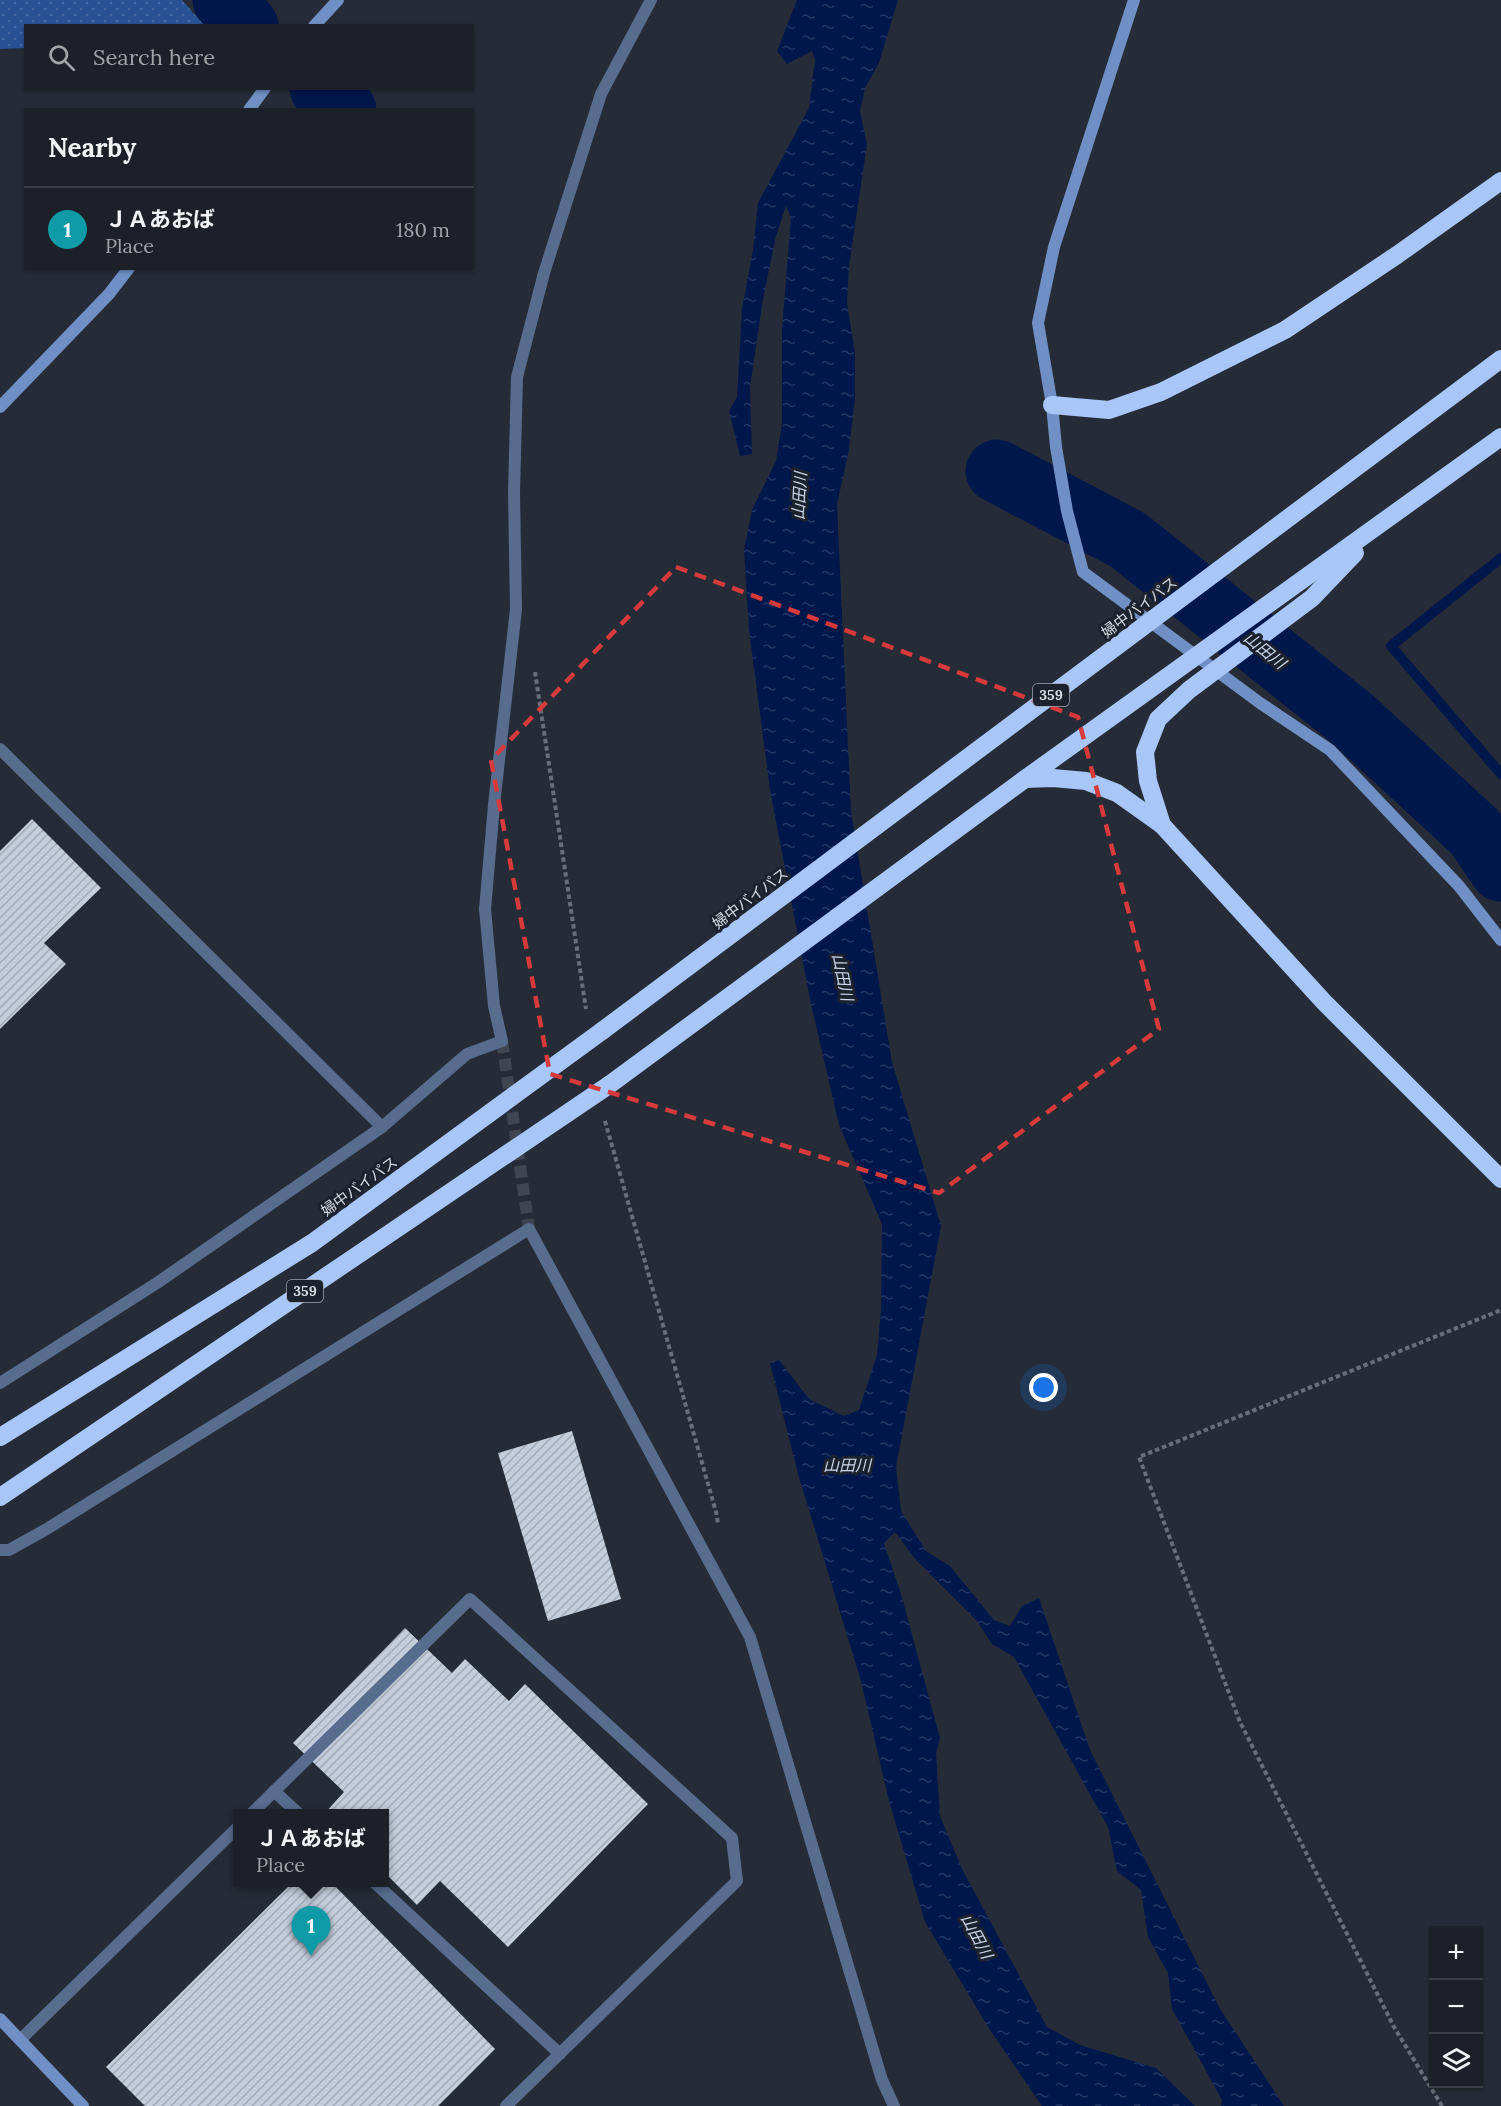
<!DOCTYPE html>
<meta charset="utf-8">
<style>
:root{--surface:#1c2129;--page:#252931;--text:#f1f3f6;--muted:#a0a3a8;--line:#3a3e46;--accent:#ea580c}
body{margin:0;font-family:Lora,"Noto Sans JP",serif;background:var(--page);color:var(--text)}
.controls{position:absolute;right:18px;bottom:18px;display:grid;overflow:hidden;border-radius:0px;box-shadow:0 2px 4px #0004}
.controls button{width:54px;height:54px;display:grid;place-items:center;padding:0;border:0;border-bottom:2px solid var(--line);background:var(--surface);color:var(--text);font:30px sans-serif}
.you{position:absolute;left:1044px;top:1388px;width:21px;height:21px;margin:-15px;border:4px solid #fff;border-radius:50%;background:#1a73e8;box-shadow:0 0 0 9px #1a73e833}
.badge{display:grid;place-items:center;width:39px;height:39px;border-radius:50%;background:var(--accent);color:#fff;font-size:20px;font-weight:700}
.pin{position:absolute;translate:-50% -50px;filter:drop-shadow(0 2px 3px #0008)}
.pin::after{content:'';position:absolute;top:32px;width:21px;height:18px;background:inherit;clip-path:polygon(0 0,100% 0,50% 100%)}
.popup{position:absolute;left:233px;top:1809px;width:156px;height:78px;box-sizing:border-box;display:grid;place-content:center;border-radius:0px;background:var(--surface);filter:drop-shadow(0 2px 4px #0005);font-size:20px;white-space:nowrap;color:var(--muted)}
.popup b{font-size:22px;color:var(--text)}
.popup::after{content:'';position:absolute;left:50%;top:100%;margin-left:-12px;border:12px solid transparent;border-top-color:var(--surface)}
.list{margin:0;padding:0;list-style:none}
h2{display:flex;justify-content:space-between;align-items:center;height:78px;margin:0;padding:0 24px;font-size:26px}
h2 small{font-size:20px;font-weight:400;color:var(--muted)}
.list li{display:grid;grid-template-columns:39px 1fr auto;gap:18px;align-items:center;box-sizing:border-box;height:84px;padding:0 24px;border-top:2px solid var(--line)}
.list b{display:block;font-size:22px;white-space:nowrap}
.list p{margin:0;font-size:20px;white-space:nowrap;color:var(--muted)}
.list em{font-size:20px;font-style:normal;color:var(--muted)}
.icon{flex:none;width:33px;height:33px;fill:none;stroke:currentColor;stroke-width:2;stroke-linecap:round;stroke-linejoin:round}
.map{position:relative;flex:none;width:1501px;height:2106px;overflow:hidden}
.search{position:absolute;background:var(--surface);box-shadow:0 2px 4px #0004;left:24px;top:24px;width:450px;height:66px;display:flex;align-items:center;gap:15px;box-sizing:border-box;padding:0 21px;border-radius:0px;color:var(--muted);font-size:22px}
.panel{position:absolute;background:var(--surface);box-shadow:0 2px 4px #0004;left:24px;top:108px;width:450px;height:162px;border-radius:0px}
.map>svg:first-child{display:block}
</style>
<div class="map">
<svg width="1501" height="2106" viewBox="0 0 1501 2106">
<defs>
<pattern id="park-dots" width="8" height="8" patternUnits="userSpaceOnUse" patternTransform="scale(1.5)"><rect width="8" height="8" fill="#285094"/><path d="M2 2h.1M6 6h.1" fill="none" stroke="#4669a3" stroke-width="1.8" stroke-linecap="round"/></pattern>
<pattern id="water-ripples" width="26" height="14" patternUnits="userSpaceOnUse" patternTransform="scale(1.5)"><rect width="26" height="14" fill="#00174c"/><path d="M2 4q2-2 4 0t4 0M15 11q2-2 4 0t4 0" fill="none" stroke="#243866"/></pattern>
<pattern id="building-hatch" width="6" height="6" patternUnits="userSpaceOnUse" patternTransform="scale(1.5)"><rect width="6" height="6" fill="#c4cddc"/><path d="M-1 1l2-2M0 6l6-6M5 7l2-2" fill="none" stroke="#a3aab6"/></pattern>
</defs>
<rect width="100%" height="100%" fill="#252c37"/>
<!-- park -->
<path fill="url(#park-dots)" d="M0,0H182L204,25L26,26L25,48L0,49Z"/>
<!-- water -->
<path fill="url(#water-ripples)" d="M797,0H898L879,63L865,88L860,111L867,144L849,266L847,303L855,353V398L849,450L837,504L851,812L892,1062L941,1226L896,1467L901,1511L926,1551L950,1566L994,1620L1010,1626L1022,1606L1039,1598L1090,1750L1219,2007L1284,2106H1221L1222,2100L1172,2009L1168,1973L1148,1937L1141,1890L1117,1871L1108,1827L1014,1657L992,1644L977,1621L916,1560L895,1532L884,1543L901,1594L940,1738L936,1753L940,1816L962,1869L1047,2027L1080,2045L1156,2068L1195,2106H1042L990,2030L925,1922L889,1801L861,1681L798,1474L770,1363L779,1360L809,1399L844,1416L859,1410L877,1355L881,1309L882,1224L839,1125L811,1004L770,790L749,630L744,550L752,510L776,461L782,424V329L791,218L786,206L776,236L763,299L750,387L752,454L740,456L729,411L737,397L742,309L753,250L758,203L809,108L815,60L812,51L787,64L777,51Z"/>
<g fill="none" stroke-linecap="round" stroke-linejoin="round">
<!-- stream -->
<path stroke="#00174c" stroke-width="10" d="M1501,558L1391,646L1501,774"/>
<!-- river -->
<g stroke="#00174c" stroke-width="63">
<path d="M224,0L247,26"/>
<path d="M321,88L345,110"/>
<path d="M997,471L1128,540L1351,718L1475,832L1501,870"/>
</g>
</g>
<!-- building -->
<g fill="url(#building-hatch)">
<path d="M32,819L101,888L44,943L66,964L0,1029V851Z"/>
<path d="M572,1431L621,1599L548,1621L498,1453Z"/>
<path d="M405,1628L452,1673L465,1659L509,1701L525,1684L648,1804L508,1947L440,1881L417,1905L385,1873V1814H324L344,1792L293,1743Z"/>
<path d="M293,1882H331L495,2049L438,2106H145L106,2067Z"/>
</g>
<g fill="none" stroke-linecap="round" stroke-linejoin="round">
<!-- street-tunnel -->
<path stroke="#404651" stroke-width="12" stroke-dasharray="12 6" stroke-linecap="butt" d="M502,1041L529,1229"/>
<!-- path -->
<g stroke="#686f78" stroke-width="4" stroke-dasharray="4.5 3" stroke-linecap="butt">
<path d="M535,672L586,1009"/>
<path d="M605,1121L716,1512L718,1524"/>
<path d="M1442,2106L1394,2027L1240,1722L1139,1457L1501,1310"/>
</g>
<!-- lane -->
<g stroke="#586c8e" stroke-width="12">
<path d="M274,1791L299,1814"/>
<path d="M251,1814L470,1599L732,1838L737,1881L506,2106"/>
<path d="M374,1882L560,2054"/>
<path d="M20,2040L238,1827"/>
</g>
<!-- street -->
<g stroke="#586c8e" stroke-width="12">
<path d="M0,749L382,1127"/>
<path d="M0,1383L157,1283L382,1127L467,1054L502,1041L494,1006L485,909L494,805L516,609L514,493L517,377L544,273L601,94L651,0"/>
<path d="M0,1550H9L45,1530L529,1229L750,1637L882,2080L894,2106"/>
</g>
<!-- secondary -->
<g stroke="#7090c5" stroke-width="12">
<path d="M1134,0L1054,247L1038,323L1052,405L1056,447L1067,511L1083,572L1260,703L1330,750L1459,886L1501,940"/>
<path d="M314,26L338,0"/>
<path d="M249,110L265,88"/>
<path d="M0,407L109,294L129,268"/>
<path d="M0,2019L83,2106"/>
</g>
<!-- highway -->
<g stroke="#a8c6f7" stroke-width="18">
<path d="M1052,405L1109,410L1161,392L1285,330L1397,255L1501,181"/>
<path d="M1025,779L1053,778L1086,781L1117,793L1162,825L1324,1002L1501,1179"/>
<path d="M0,1437L312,1243L602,1031"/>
<path d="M0,1497L609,1085"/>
</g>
<!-- highway-bridge -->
<g stroke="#a8c6f7" stroke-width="18">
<path d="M1162,825L1148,781L1145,752L1158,719L1189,690L1312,598L1355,553"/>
<path d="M602,1031L1501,359"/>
<path d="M609,1085L1025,779L1501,437"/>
</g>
</g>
<!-- marked area -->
<path fill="none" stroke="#d63a3b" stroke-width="4.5" stroke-dasharray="12 8" stroke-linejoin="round" d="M676,567L1078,717L1159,1029L939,1193L550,1074L491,760Z"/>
<g text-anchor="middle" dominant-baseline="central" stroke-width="6" stroke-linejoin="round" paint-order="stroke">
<!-- shield labels -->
<g fill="#1c222d" stroke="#9fa4ac" stroke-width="1.5">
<rect x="1033" y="684" width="36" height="22" rx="4.5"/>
<rect x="287" y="1280" width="36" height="22" rx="4.5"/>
</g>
<g font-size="14" font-weight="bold" fill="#d7dce3">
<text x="1051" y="695">359</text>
<text x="305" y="1291">359</text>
</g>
<!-- street labels -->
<g font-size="15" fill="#d7dce3" stroke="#1c222d">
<text transform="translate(1139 607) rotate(-37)">婦中バイパス</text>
<text transform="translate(750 898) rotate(-37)">婦中バイパス</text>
<text transform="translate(359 1186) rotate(-36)">婦中バイパス</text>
</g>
<!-- water labels -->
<g font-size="16" font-style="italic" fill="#c9d6ea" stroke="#1c222d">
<text transform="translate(799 496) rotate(-87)">山田川</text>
<text transform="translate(1265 650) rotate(39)">山田川</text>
<text transform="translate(843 977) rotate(78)">山田川</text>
<text x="847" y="1465">山田川</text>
<text transform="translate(977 1936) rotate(62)">山田川</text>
</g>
</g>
</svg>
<div class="controls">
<button>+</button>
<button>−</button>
<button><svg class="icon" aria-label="layers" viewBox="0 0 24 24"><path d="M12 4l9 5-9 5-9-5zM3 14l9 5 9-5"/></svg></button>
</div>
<div class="you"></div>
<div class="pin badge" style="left:311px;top:1956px;background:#0f9aa8">1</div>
<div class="popup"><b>ＪＡあおば</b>Place</div>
<div class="search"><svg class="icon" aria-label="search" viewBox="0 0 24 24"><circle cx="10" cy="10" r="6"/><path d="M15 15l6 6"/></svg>Search here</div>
<section class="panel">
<h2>Nearby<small></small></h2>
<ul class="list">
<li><span class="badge" style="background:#0f9aa8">1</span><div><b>ＪＡあおば</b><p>Place</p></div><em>180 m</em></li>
</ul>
</section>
</div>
